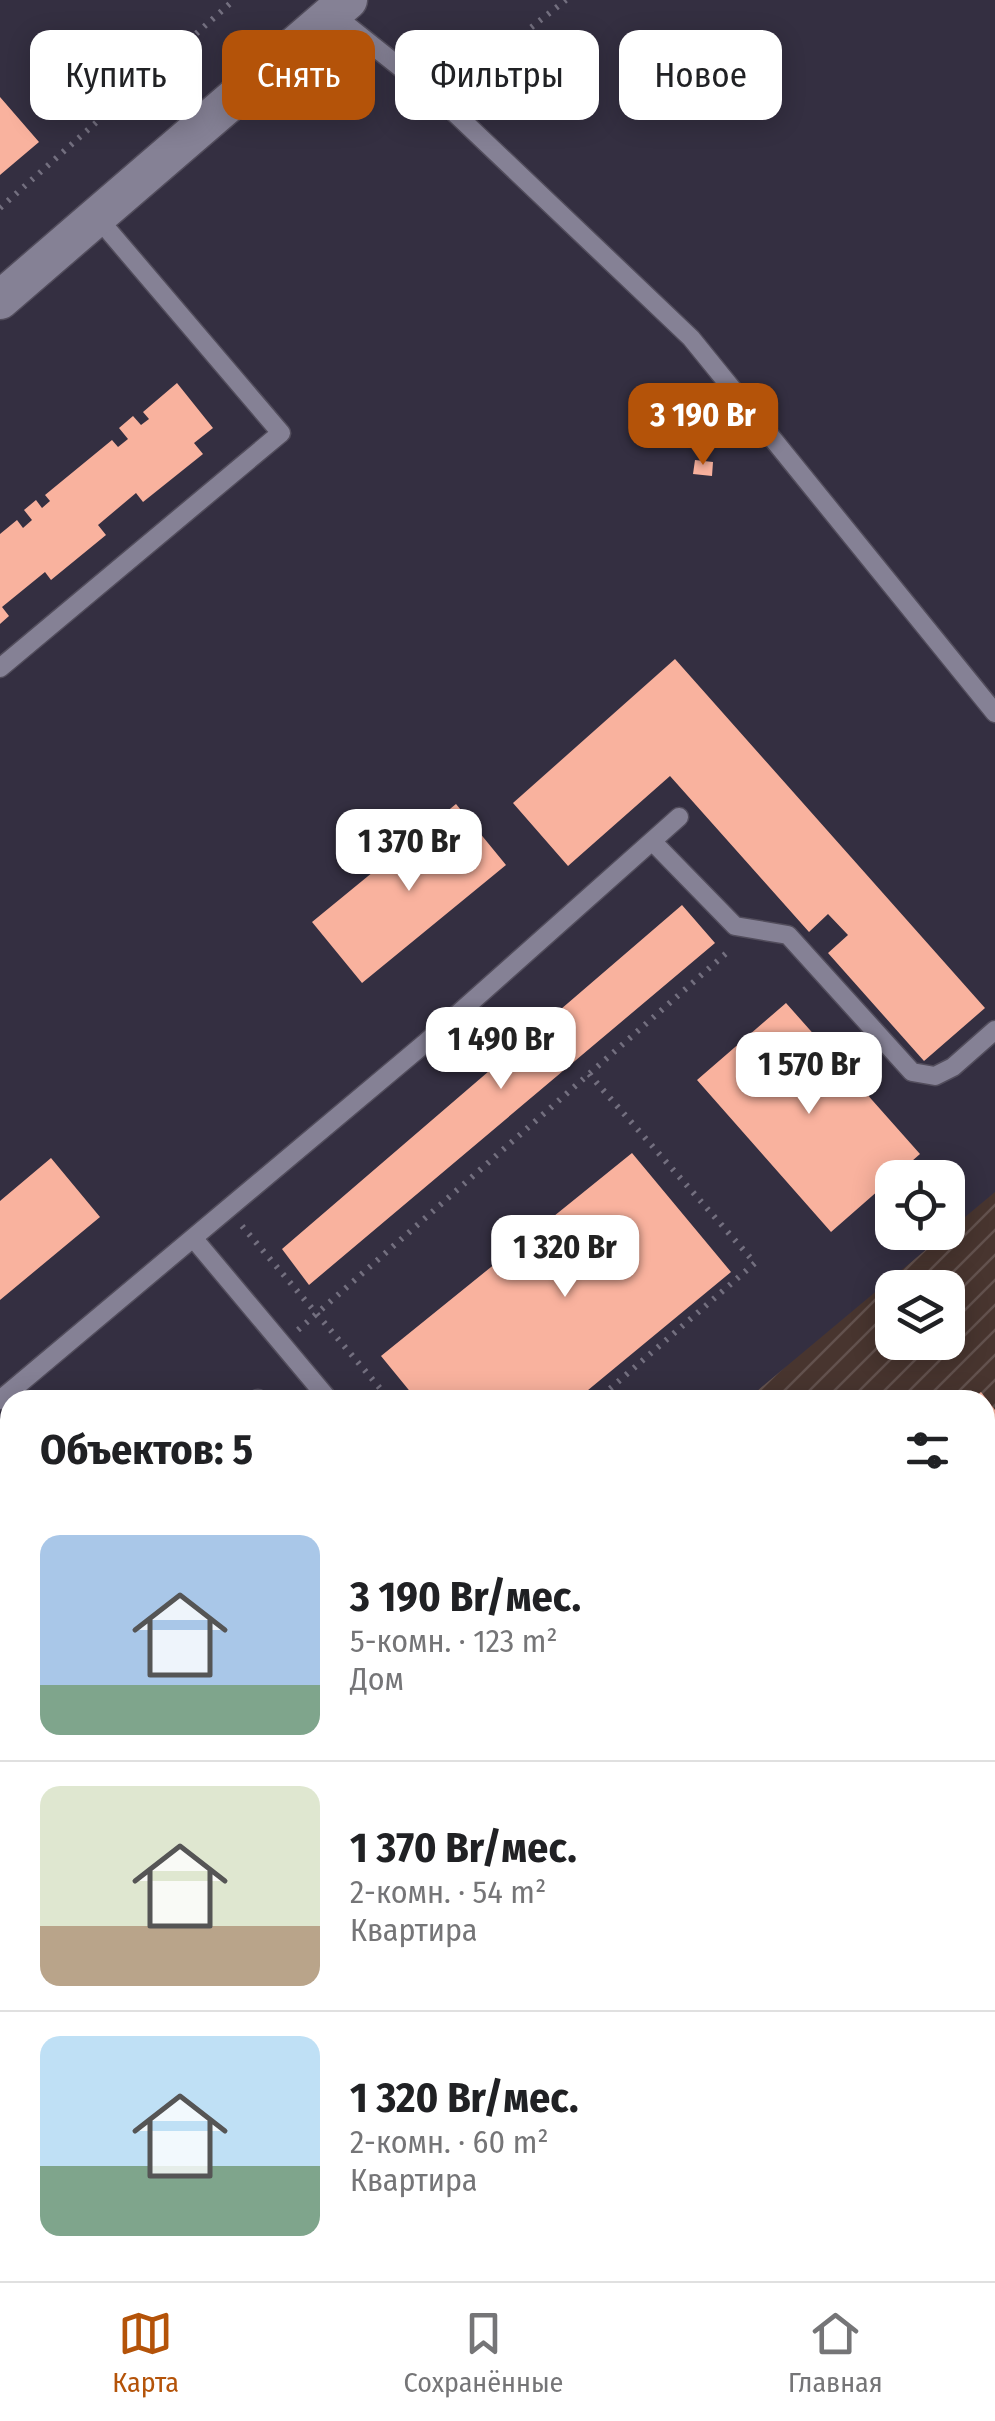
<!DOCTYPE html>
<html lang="ru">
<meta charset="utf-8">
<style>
body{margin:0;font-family:"Fira Sans Condensed",sans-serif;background:#f2f2f2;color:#202124;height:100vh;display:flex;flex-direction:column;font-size:38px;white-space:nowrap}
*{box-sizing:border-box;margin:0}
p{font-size:32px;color:#757577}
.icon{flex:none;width:55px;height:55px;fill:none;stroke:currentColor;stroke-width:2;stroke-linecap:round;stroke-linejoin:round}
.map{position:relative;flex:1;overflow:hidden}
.drawer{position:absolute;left:0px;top:1390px;width:995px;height:892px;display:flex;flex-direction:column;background:#fff;border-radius:30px 30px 0 0;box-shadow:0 5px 25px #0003}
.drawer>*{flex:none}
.hud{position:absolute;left:30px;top:30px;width:935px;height:90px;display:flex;gap:20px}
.tools{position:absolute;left:875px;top:1160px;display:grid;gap:20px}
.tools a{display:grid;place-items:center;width:90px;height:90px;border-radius:20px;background:#fff;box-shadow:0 5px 25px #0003;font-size:50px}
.price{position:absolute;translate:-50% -85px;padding:0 22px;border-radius:20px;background:#fff;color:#222;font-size:32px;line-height:65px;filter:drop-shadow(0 2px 5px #0008)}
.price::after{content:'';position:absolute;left:50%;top:60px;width:30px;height:22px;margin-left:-15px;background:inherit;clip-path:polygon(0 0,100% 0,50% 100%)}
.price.on{background:#b45309;color:#fff}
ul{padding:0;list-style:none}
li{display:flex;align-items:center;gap:30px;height:250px;padding:0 40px}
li+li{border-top:2px solid #e0e0e0}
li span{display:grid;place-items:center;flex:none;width:280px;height:200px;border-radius:20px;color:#555}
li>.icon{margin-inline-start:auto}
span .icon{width:120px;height:120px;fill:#fffc;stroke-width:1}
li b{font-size:42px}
h2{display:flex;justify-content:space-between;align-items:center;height:120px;padding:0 40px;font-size:42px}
.pill{padding:0 35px;border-radius:20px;background:#fff;box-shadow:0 5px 25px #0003;font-size:35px;line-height:90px}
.pill.on{background:#b45309;color:#fff}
.tabs{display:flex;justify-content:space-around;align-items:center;height:140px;border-top:2px solid #e0e0e0;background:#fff;font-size:28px;color:#757577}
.tabs a{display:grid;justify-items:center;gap:5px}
.tabs .on{color:#b45309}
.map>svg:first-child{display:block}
.industrial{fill:url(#industrial-furrows);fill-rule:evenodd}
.building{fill:#f9b29e}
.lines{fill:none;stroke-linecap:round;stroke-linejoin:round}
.service-casing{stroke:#524d5c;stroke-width:21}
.minor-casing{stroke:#524d5c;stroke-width:41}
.path{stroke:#736f7f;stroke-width:6;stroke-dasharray:2.5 8;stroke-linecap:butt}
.service{stroke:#858195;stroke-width:18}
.minor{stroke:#858195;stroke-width:38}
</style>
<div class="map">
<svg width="995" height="2281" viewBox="0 0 995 2281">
<defs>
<pattern id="industrial-furrows" width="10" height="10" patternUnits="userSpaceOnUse" patternTransform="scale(2.5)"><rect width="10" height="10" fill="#48352f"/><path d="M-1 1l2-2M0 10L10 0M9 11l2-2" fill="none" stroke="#63524e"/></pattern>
</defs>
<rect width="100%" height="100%" fill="#342f41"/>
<!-- industrial -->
<path class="industrial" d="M995 1192V2281H564L556 2273 985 2272V1400H746ZM892 1288H948V1342H892Z"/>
<!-- building -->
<path class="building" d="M0 97 39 142 0 175Z
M177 383 213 428 194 443 203 454 143 502 136 493 98 525 106 535 51 580 45 572 2 607 9 616 0 624V534L17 520 23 528 32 520 24 510 36 500 42 508 50 501 45 495 112 440 118 447 128 439 119 428 133 416 141 425 149 419 143 412Z
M695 460 713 462 712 476 693 474Z
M675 659 985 1008 924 1061 828 953 848 935 828 914 809 932 670 776 568 866 513 803Z
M456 804 506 865 362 983 312 922Z
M682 905 715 943 309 1285 282 1249Z
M786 1003 920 1154 831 1232 697 1080Z
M632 1153 731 1272 576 1400H417L381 1356Z
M51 1158 100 1217 0 1300V1201Z
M981 1392 995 1410V1909L985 1917V1400H971Z
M4 1667 10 1674V1776L0 1765V1671Z"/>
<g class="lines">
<defs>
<path id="service" d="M333 14 440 99 691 338 995 713
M0 668 281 433 97 217
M652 841 735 926 788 935 912 1072 935 1076 953 1067 995 1030
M194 1239 329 1400
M0 1400 424 1044 679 817
M256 1400 258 1399
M0 1546 10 1557
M0 1951 10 1962
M985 1968 995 1960
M0 2096 10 2087"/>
<path id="minor" d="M0 300 348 0"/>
</defs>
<!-- service casing -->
<use href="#service" class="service-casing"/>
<!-- minor casing -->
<use href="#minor" class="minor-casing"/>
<!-- path -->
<path class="path" d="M457 86 566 0
M0 208 234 0
M589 1074 755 1263 597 1400
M242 1226 390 1400
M298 1330 731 949
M0 1835H10"/>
<!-- service -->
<use href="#service" class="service"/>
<!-- minor -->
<use href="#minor" class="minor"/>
</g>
</svg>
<div class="tools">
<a><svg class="icon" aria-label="locate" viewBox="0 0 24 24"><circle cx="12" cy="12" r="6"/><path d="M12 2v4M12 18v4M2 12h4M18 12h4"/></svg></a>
<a><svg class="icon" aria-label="layers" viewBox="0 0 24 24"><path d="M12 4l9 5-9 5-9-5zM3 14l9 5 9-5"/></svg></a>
</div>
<b class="price on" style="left:703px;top:468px">3 190 Br</b>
<b class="price" style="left:409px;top:894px">1 370 Br</b>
<b class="price" style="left:501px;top:1092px">1 490 Br</b>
<b class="price" style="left:809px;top:1117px">1 570 Br</b>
<b class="price" style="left:565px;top:1300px">1 320 Br</b>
<div class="hud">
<a class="pill">Купить</a>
<a class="pill on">Снять</a>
<a class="pill">Фильтры</a>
<a class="pill">Новое</a>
</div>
<section class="drawer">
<h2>Объектов: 5<svg class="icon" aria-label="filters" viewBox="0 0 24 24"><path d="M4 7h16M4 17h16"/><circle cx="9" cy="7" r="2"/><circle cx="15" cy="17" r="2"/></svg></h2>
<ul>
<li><span style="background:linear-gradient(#a9c7e8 75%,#7fa58c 0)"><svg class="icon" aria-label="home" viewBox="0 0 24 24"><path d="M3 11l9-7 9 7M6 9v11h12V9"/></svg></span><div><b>3 190 Br/мес.</b><p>5-комн. · 123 m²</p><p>Дом</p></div></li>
<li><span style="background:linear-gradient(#dfe7d0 70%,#b9a48a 0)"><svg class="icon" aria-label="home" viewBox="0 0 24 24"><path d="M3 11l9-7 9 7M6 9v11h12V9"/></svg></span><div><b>1 370 Br/мес.</b><p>2-комн. · 54 m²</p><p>Квартира</p></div></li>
<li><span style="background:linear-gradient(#bfe0f5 65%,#7fa58c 0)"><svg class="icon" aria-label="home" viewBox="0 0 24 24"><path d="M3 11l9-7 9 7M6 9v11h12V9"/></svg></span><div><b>1 320 Br/мес.</b><p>2-комн. · 60 m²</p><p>Квартира</p></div></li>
</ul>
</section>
</div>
<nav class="tabs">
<a class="on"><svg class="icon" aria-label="map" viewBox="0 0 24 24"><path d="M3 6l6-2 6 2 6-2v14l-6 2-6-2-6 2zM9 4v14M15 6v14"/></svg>Карта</a>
<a><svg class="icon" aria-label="saved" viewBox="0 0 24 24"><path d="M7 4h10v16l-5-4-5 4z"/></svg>Сохранённые</a>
<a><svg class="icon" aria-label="home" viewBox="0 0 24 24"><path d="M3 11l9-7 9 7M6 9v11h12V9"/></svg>Главная</a>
</nav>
